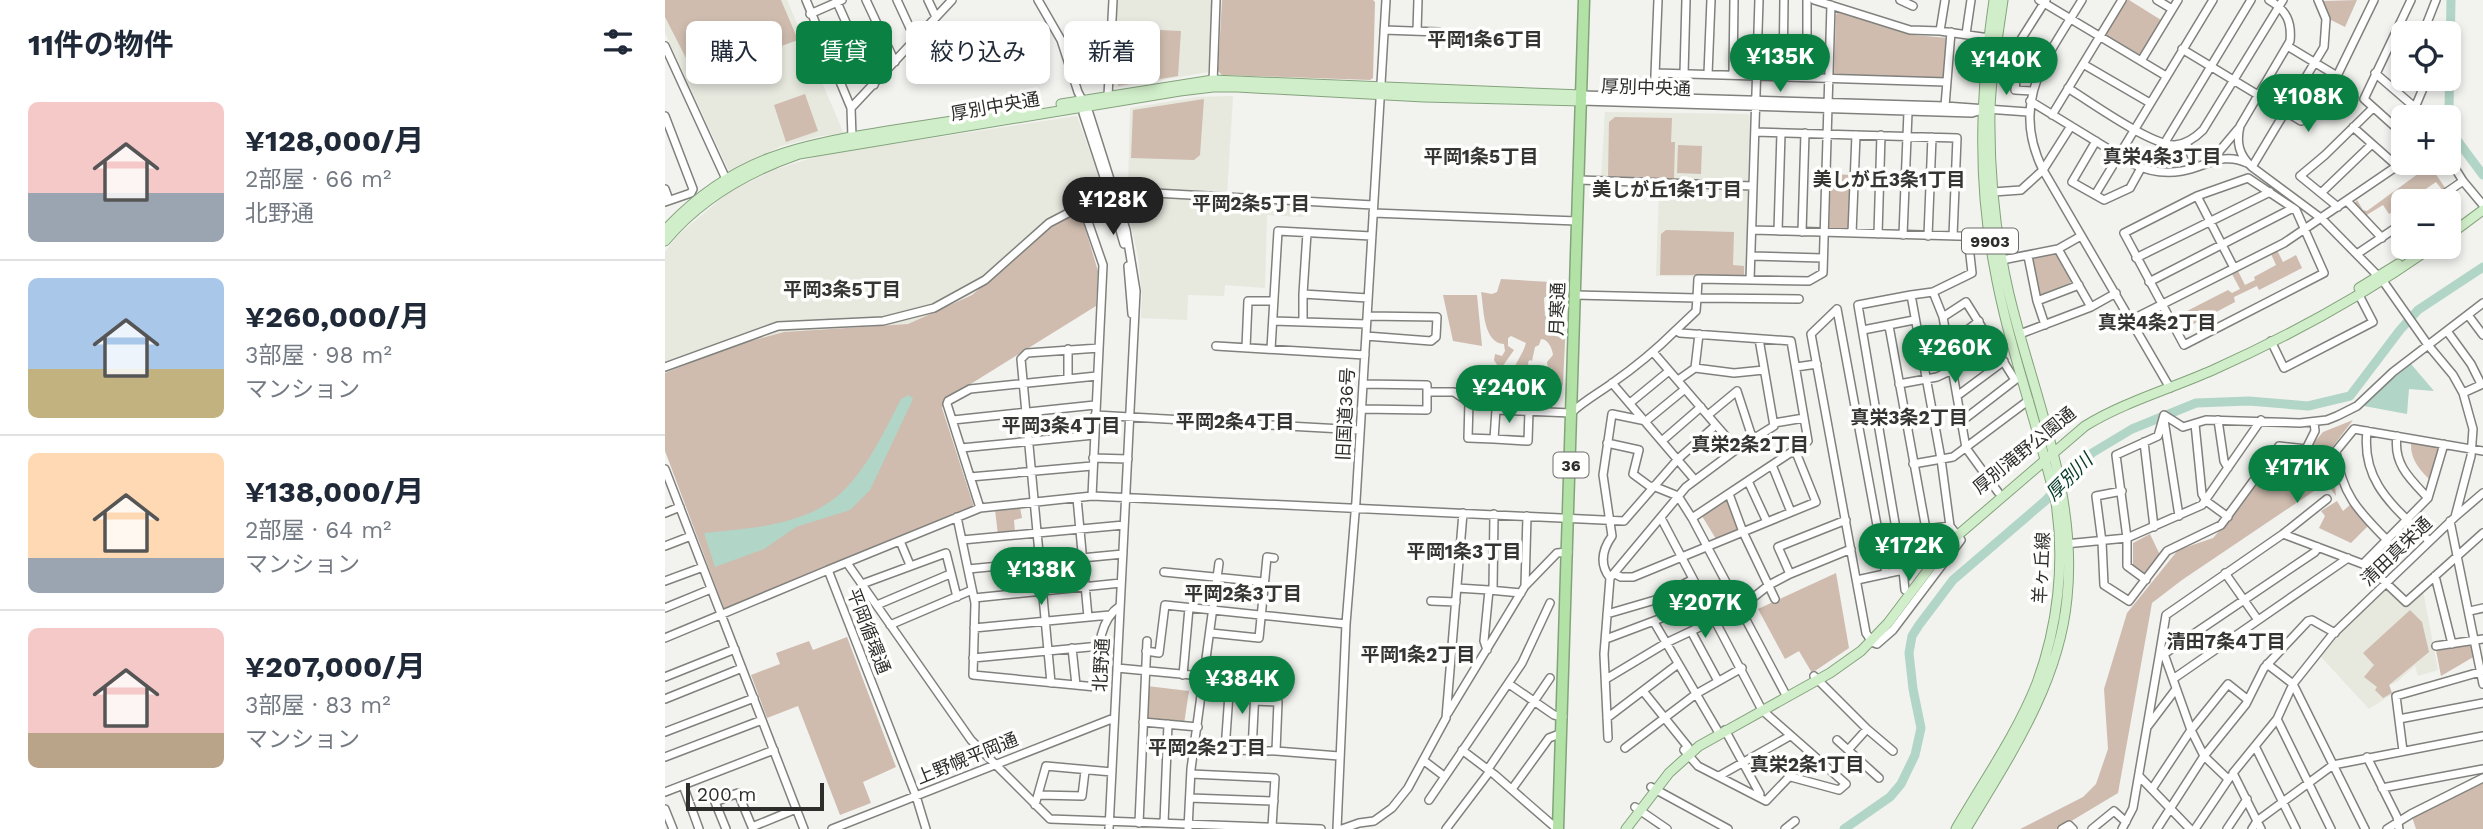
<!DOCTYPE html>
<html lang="ja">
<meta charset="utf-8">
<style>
body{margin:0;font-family:"Work Sans","Noto Sans JP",sans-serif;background:#f6f6f7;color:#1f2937;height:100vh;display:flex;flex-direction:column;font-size:26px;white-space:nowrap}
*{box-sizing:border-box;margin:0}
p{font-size:23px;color:#747a83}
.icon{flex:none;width:38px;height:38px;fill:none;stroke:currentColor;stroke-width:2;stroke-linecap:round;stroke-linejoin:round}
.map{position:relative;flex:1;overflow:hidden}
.side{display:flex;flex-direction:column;background:#fff;width:665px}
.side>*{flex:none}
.hud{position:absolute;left:21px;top:21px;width:665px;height:63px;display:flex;gap:14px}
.fabs{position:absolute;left:1726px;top:21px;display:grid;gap:14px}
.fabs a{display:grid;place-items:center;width:70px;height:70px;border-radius:10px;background:#fff;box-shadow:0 4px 10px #0003;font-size:35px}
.scale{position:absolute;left:21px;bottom:18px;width:138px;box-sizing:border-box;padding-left:7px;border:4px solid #2d2d2c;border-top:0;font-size:19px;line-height:24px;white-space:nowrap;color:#2d2d2c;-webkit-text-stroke:5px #fffffe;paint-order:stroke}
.price{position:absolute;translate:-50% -60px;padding:0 16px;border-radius:24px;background:#0b8043;color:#fff;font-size:23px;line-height:46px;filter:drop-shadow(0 2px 4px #0008)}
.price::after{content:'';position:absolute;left:50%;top:42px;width:21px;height:16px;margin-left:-10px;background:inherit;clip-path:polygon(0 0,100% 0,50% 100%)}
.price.selected{background:#222;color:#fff}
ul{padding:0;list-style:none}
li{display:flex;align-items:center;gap:21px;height:175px;padding:0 28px}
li+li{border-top:2px solid #e0e1e3}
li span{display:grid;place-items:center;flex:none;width:196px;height:140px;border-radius:10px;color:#555}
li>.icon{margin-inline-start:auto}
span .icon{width:84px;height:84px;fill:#fffc;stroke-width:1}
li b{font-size:30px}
h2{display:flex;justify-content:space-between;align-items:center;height:84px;padding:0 28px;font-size:30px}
.tag{padding:0 24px;border-radius:10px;background:#fff;box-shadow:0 4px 10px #0003;font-size:24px;line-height:63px}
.tag.selected{background:#0b8043;color:#fff}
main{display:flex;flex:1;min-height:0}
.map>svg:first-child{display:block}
.built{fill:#e7e8de}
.green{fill:#cfbcaf}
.water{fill:#b1d5c6}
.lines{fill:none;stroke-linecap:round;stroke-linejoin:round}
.river{stroke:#b1d5c6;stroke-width:9}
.minor-casing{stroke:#80807d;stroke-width:10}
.major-casing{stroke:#84a37c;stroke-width:11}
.highway-casing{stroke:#84a37c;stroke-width:13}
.minor{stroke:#fff;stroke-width:7}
.major{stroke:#d1eeca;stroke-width:9}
.highway{stroke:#b3e2a7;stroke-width:10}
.labels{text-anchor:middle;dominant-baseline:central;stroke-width:7;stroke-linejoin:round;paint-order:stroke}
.shield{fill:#fffffe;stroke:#6c6c6b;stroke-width:2}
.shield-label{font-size:16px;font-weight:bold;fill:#2d2d2c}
.street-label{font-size:18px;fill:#2d2d2c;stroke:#fffffe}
.neighbourhood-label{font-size:19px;font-weight:bold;fill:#353533;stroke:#fffffe}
.water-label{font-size:19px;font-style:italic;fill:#063a2b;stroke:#fffffe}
</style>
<main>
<section class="side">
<h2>11件の物件<svg class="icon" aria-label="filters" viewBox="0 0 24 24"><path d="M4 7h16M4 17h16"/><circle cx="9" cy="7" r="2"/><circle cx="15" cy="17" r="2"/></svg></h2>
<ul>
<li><span style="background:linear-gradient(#f6c9c9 65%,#9aa5b1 0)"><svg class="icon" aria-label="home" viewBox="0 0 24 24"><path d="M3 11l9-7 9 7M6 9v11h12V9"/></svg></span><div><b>¥128,000/月</b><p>2部屋 · 66 m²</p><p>北野通</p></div></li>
<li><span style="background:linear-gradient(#a9c7e8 65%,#c2b280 0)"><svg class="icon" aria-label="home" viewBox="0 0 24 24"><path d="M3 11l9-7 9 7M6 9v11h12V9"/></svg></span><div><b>¥260,000/月</b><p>3部屋 · 98 m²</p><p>マンション</p></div></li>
<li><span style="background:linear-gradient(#ffd9b3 75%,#9aa5b1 0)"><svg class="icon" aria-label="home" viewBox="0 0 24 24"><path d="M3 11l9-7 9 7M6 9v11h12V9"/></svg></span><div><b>¥138,000/月</b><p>2部屋 · 64 m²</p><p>マンション</p></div></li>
<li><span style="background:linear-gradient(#f6c9c9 75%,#b9a48a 0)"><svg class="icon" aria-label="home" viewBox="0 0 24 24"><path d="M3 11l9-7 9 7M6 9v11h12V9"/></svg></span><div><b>¥207,000/月</b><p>3部屋 · 83 m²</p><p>マンション</p></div></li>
</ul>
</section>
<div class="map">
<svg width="1818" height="829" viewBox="0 0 1818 829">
<rect width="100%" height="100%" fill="#f2f2ef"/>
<!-- built -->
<path class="built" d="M0 0H122L179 134 156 136 116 146 64 171 0 33Z
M452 0H549L543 72 451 88 449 86Z
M568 96 562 194 463 189 465 108 532 97Z
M940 112 1083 114 1085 117 1083 181 936 179Z
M412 116 442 200 387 225 307 294 243 324 119 332 67 346 0 373V252L12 236 64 192 109 170 156 155Z
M994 190 1083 191 1081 277 991 276Z
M467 195 644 205 642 214 637 217 602 215 600 288 560 285 559 296 523 295 522 320 476 318 477 296 473 256 460 201 462 197Z
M1722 589 1742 606 1758 591 1773 670 1753 676 1750 666 1732 682 1725 685 1727 694 1704 709 1656 657 1672 637Z"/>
<!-- green -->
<path class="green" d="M0 0H116L133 40 86 57 79 43 30 63 22 60 0 17Z
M557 0H708L710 2 708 78 705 80 557 75 553 71Z
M1460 0H1464L1496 20 1475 55 1442 36 1441 32Z
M1692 0 1680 27 1664 19 1658 1Z
M1173 12 1248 35 1284 38 1279 76 1277 79 1169 75 1171 15Z
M452 28 516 31 513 76 453 86Z
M140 94 153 131 121 142 109 105Z
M539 99 535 155 529 160 466 158 468 110Z
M950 117 1007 118 1006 142H1010L1009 179 943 177 944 122Z
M1013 145 1037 146 1036 174 1012 173Z
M1758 163H1763L1781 189 1778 191 1771 182 1743 201H1738V205L1724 214 1718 205 1700 216 1689 204 1692 200 1698 210 1702 211 1761 168Z
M1166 174 1187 175 1185 230 1164 228Z
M415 211 433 271 431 306 280 400 277 408 309 507 60 611 0 451V373L67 346 119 332 243 324 307 295 387 225Z
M1001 230 1069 232 1068 265 1079 266V275H995L996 234Z
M1612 250 1618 262 1631 255 1637 268 1594 290 1592 286 1569 297 1570 302 1525 326 1518 313 1563 290 1567 293 1575 289 1567 274 1573 271 1580 285 1590 280 1589 277 1611 265 1606 254Z
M1391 253 1409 281 1375 296 1373 294 1366 259Z
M836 279 885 282 882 296 879 298 880 316 901 320 898 384 896 390 890 391 884 385 882 377 886 375 887 368 883 369 882 362 888 355C887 348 883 339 876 339L874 345 870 347 867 361 865 360 863 362 864 370 858 368 850 369 851 374 847 376C849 363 858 355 861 343L846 336 843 338V346L849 350 835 370 829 360 830 354 837 356 840 351 839 344C818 343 819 309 816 292L827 294 832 292Z
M778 295H812L817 346 788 341Z
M1688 420 1666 449 1671 496 1661 483 1517 580 1487 603 1453 793 1393 829H1355L1418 797 1431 784 1443 749 1439 689 1462 613 1513 550 1548 538 1567 517 1612 452H1641L1658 432Z
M1746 442 1776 447 1767 482C1755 470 1745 460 1746 442Z
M1062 500 1074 530 1051 539 1037 516Z
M1672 501 1678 511 1686 504 1703 526 1686 543 1654 528 1660 516 1656 511Z
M355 507 357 518 349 520 350 532 333 535 330 510Z
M1485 534 1495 555 1480 575 1468 565V543Z
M1171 573 1184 648 1147 673 1134 651 1120 659 1093 609Z
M1745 610 1757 622 1764 652 1724 685 1727 693 1718 698 1710 690 1712 687 1699 677 1709 665 1698 653Z
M182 637 231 767 198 782 206 803 175 815 133 706 102 718 86 675 115 664 111 653 144 641 148 650Z
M1807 644 1810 656 1776 676 1771 650Z
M482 686 524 691 519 724 484 721 482 719Z
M1818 783V829H1751L1747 817Z"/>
<!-- water -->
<path class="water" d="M1746 364 1769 391 1744 389 1742 414 1699 406 1725 381Z
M244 395 248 399 205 490 185 510 131 527 99 549 50 567 39 533C86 528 143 526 179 490 204 465 220 430 236 399Z"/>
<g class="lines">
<!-- river -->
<path class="river" d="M1786 0 1784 110 1792 140 1818 175
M1179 829 1225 797 1236 784 1250 755 1256 728 1248 689 1244 653 1247 636 1254 625 1288 580 1380 501 1427 453 1467 429 1531 403 1584 401 1643 406 1685 396 1735 330 1753 310 1818 267"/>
<defs>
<path id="minor" d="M141 0 186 108 187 137
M171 0 209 85
M201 0 230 62
M232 0 250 39
M263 0 271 17
M373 0 396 40 413 92 424 113 461 230 471 291 444 829
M1149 0 1245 30 1275 31 1324 38
M1235 0 1248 6
M1374 0 1501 76
M1417 0C1382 58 1344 101 1378 170L1505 388
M1492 0 1507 9
M145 14 177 0
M719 30 774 32
M752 31 753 0
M1275 31 1280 0
M1758 33 1771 0
M1301 34 1306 0
M0 46 61 179
M1624 47 1672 76
M1517 49 1636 121 1647 118 1672 76 1709 0
M1476 61 1513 0
M1418 64 1485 103
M991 73 1281 82
M1710 73 1761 117
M1019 74 1021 0
M1043 74 1046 0
M1068 74 1069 0
M1118 76 1119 0
M1142 77V0
M548 83 551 0
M1403 88C1425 102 1487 146 1510 145 1521 144 1531 137 1538 130L1618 0
M1730 90 1738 76
M1367 91 1350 90 1355 41 1381 0
M917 95 1280 106 1363 112
M443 96 448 0
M989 100 993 0
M917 101 1307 113 1317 110
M1365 101 1468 164C1483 171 1500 174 1517 171 1541 167 1557 151 1582 163
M1280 106 1286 32
M420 107 418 113 439 177
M186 108 287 0
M1387 115 1457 0
M0 116 28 189 26 193 0 202
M1746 117 1762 79
M1688 127 1732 166
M1090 132 1292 138 1288 236
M1738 134 1699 99 1746 0
M1431 141 1407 182 1439 200 1465 188 1476 168
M1521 142 1531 167
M1499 144 1586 0
M1783 157 1798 181 1818 205
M1547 160 1573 129
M1587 167 1659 47 1661 19 1653 0
M1583 178 1631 210 1659 273 1519 345 1459 233 1532 196Z
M914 180 1088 186
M0 189 4 200
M1328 192 1356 190 1378 170 1406 126
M1656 193 1707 144
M1430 195 1548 0
M1532 196 1569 268
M1682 201 1717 238
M1769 201 1798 181
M424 203 421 216 438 265 427 496
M1673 207 1635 176 1660 155 1708 108
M449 209 459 244
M708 213 912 221
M1087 230 1327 237
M1113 231 1116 133
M1137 232 1140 133
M642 233 638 294 703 298
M1187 233 1191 135
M1213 234 1216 135
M1238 235 1243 112
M1263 236 1267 137
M1393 249 1426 307
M1692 254 1738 223
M1086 256 1158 258
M1363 256 1372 301 1380 325
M1471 258 1605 192
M1337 260 1393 249 1416 236
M463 266 467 314
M1085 280 1094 0
M1484 282 1628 208
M1268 292 1278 317 1301 448 1333 492
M910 295 1032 298 1033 279 1144 281 1158 273 1166 5
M1372 301 1414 285
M1172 309 1146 334 1201 633 1207 642 1212 644 1228 630 1296 540 1285 526 1276 459 1246 295 1268 292 1307 273 1303 237
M1172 309 1221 574
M1803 315 1818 335
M1278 317 1301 302 1350 380 1297 421
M1466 320 1619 243 1738 162
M608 321 701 324
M638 322V294
M1224 326 1261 529 1285 526
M1198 330 1249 320
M1782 331 1806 364 1816 384
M1355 334 1426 307 1451 293
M701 336 766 341 771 337 772 317 702 316
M1606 341 1619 368 1708 322 1694 295
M1283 345 1314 321
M551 346 700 355
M581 348 583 301H609
M403 349V378
M606 349 613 231 706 236
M0 367 113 326 218 321 269 308 320 280 384 223 428 200 453 191 708 205
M1131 367 1152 364
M1030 368 1034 334
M1013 380 1030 368 1069 373 1099 370
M947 383 1029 479
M698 384 762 385V392H789L804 402 803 438 829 439 831 410 906 413C919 401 932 394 946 384 969 368 991 350 1011 330
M1234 384 1272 377 1287 370 1326 341
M1798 393 1818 384
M1292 396 1339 361
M965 403 1004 371
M696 409 762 410V392
M430 415 695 430
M1043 415 1072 391 1088 440
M288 420 430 405
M1499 420 1514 516
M1553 420 1559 461 1563 468
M1109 423 1139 418
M1530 424 1537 494 1541 501 1563 517
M1051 425 1072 449
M1702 431C1696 483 1730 507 1764 541
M1732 436C1728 464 1745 479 1763 498
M829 439 863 441 864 411
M998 440 1036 407
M1479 442 1489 527
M942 443 974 450 968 474 987 488
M296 448 429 435
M428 458 463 459
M1248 464 1288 457 1364 400
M1107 465 1126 512
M0 469 139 829
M305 477 427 466
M1083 481 1102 522
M988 486 1013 496 1027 518 1122 697
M1457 491 1431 496 1437 542 1439 585 1464 601 1502 551 1556 525 1614 446 1641 449 1650 431 1649 422
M1064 494 1078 532 1110 599
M412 498 423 617
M315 508 282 404 283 401 305 389 432 376
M0 513 15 507
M1791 516 1818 493
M292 517 310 603 308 675 431 687C434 660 430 623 455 606
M996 518 1097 710 1181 784 1174 790 1126 777
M1027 518 1143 441 1126 341 1015 333 1011 330 1031 311 1032 298 1134 299
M1181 520 1113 547 1125 574 1186 549
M1785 521 1818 684
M1618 534 1662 499
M297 540 459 525
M1722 540C1693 511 1676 493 1671 451L1689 429 1818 451
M235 541 245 565
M1400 544 1462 538 1537 505 1596 420
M0 546 26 536
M182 563 306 740 385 819 656 829
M1698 564 1763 498 1779 444
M303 569 458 554
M163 570 315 508 427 496 959 521 1013 459 1051 425 988 352
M1238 570 1240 590
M499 572 599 582
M1560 573 1593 620
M950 574 956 577H968L1151 502 1130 450
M1770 576 1787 644
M945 578C934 564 937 550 947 536L938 475 947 414 981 421 1020 389
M1192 580 1238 570 1193 305 1246 295
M1481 580 1462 566V538L1451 455 1493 436 1499 415 1518 427 1541 420 1635 423 1662 420 1672 416 1692 406 1728 372 1818 303
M0 581 38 567
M197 584 281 553 292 597
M860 586 862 516
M792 588 824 590
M828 590 829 514
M309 598 456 583
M766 601 791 602
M212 605 285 574
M0 608 46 589
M1805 611 1818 608
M942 614 990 600 1028 579
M989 622 1054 733
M225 625 307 590
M309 628 445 615
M1026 631 1053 681
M546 633 594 638 602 557 609 558
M0 638 163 570 251 796 261 829
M941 639 1018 610 1007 591
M1771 646 1818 639
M407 648 411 685
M822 650 819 641 824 590 856 593
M481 651 494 653 500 605 681 624
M1499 654 1650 552 1653 547
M308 658 435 646
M1602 664 1628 684 1700 829
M452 668 590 681
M518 675 524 608
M1149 676 1202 729 1228 751
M0 677 70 649
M941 679 1001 643 1075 608 1104 585 1125 574
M1508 679 1683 558
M386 683 356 359 362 353 434 348
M844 684 889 715 898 717
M978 691 1023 747
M0 699 77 668
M589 701 613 702 611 751
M783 713 860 586 892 553 903 552
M942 718 1013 664
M1612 719 1666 829
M1734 719 1818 703
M478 722 533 727
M1483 726 1511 689
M1060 730 1095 794 1094 797
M0 732 89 698
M943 738 939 654 945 578 1021 487 1072 449 1109 426 1094 339
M1172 740 1214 778
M1590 746 1631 829
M960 748 1031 694 1077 668
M529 749 611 751 674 756
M560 750 565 680
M797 750 830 775 892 829
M1019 750 1033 766 1101 801 1146 754
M1183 750 1202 729
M587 751 591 670
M1738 751 1731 696 1818 671
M0 757 97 720
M1702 757 1732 817 1734 829
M758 760 779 776
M823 769 885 678
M526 774 610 778 607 827
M1054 776 1125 736
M1474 776 1525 829
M1563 779 1539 756 1526 730 1499 654 1494 657 1501 615 1618 534 1703 566 1741 602 1818 533
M18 785 34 829
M986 787 1063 829
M1717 788 1818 769
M847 789 884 738 897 733
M1487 789 1526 730 1563 684 1583 700
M0 792 109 750
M374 795 417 796 420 771
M525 798 609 801
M764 800 857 663 885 603
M370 805 381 766 447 772
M970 807 1002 829
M0 809 8 829
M474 823 482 641
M499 823 503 724
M61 829 50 802 73 793 87 827 131 809
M167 829 449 718
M523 829 526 769 554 563
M672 829 681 624 691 501 721 0
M677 829 694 823 709 821 727 808 743 788 781 718 798 513
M781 829 825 771
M1120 829 1130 821
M1397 829 1404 825 1408 829
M1427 829 1449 811 1461 822
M1457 829 1468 808 1494 657
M1492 829 1539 756 1581 704 1599 668 1643 621 1647 620 1670 633
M1530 829 1565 777
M1562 829 1582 799
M1587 829 1592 821 1668 765 1818 736
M1596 829 1568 773 1612 719 1628 684 1667 635 1790 517 1806 456 1808 429 1798 393 1788 375 1763 345 1718 281 1657 219 1587 167C1574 155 1571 143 1575 126L1625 41C1627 21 1621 10 1604 0
M1722 829 1746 814 1818 778"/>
<path id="major" d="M396 104 548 80 917 95
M0 230C69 156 134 145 229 130 277 123 324 115 372 108
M1783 236 1818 210
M0 241C36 198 82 172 134 154L515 91 548 87H572L759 97 917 101
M1694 288 1733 264
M961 829 1004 773 1034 746 1165 673 1196 651 1223 623 1269 562 1293 535 1420 426C1459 402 1505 389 1548 370 1624 336 1699 295 1767 247
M1291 829C1318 782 1352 734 1372 683 1393 626 1400 563 1391 503 1373 423 1343 346 1329 265 1312 177 1316 89 1329 0
M1301 829C1344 757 1394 684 1402 598 1413 493 1368 395 1344 294 1330 234 1324 172 1325 110 1326 73 1333 36 1338 0"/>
<path id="highway" d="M893 829 919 0"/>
</defs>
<!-- minor casing -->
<use href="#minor" class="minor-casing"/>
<!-- major casing -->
<use href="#major" class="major-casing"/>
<!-- highway casing -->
<use href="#highway" class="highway-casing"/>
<!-- minor -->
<use href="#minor" class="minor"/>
<!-- major -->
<use href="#major" class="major"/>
<!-- highway -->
<use href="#highway" class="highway"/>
</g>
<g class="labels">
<!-- shield labels -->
<g class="shield">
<rect x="1297" y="228.5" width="56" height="25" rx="5"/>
<rect x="888.5" y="452.5" width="35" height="25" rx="5"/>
</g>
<g class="shield-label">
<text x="1325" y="241">9903</text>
<text x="906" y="465">36</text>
</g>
<!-- street labels -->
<g class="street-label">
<text transform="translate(981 87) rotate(2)">厚別中央通</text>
<text transform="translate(330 106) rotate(-10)">厚別中央通</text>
<text transform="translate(892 309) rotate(-88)">月寒通</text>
<text transform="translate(680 414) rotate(-87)">旧国道36号</text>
<text transform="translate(1359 450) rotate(-39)">厚別滝野公園通</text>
<text transform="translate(1731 551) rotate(-44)">清田真栄通</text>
<text transform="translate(1376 568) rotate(-87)">羊ヶ丘線</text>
<text transform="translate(204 631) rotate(69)">平岡循環通</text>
<text transform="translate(436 665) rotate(-87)">北野通</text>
<text transform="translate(302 758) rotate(-22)">上野幌平岡通</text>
</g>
<!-- neighbourhood labels -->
<g class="neighbourhood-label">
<text x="820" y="39">平岡1条6丁目</text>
<text x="816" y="156">平岡1条5丁目</text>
<text x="1497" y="156">真栄4条3丁目</text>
<text x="1224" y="179">美しが丘3条1丁目</text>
<text x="1002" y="189">美しが丘1条1丁目</text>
<text x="586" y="203">平岡2条5丁目</text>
<text x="177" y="289">平岡3条5丁目</text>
<text x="1492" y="322">真栄4条2丁目</text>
<text x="1244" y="417">真栄3条2丁目</text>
<text x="570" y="421">平岡2条4丁目</text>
<text x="396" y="425">平岡3条4丁目</text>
<text x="1085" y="444">真栄2条2丁目</text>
<text x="799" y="551">平岡1条3丁目</text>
<text x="578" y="593">平岡2条3丁目</text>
<text x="1561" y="641">清田7条4丁目</text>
<text x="753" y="654">平岡1条2丁目</text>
<text x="542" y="747">平岡2条2丁目</text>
<text x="1142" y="764">真栄2条1丁目</text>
</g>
<!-- water labels -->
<g class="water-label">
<text transform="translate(1404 477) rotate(-45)">厚別川</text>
</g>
</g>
</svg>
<div class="fabs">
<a><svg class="icon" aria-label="locate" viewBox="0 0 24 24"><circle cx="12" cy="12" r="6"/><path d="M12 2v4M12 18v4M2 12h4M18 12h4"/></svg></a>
<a>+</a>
<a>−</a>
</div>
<div class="scale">200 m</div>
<b class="price" style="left:1115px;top:94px">¥135K</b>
<b class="price" style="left:1341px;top:97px">¥140K</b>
<b class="price" style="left:1643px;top:134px">¥108K</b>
<b class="price selected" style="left:448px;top:237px">¥128K</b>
<b class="price" style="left:1290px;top:385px">¥260K</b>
<b class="price" style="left:844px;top:425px">¥240K</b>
<b class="price" style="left:1632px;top:505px">¥171K</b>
<b class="price" style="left:1244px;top:583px">¥172K</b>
<b class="price" style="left:376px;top:607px">¥138K</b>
<b class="price" style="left:1040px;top:640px">¥207K</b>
<b class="price" style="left:577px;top:716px">¥384K</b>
<div class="hud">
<a class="tag">購入</a>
<a class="tag selected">賃貸</a>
<a class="tag">絞り込み</a>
<a class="tag">新着</a>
</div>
</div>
</main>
